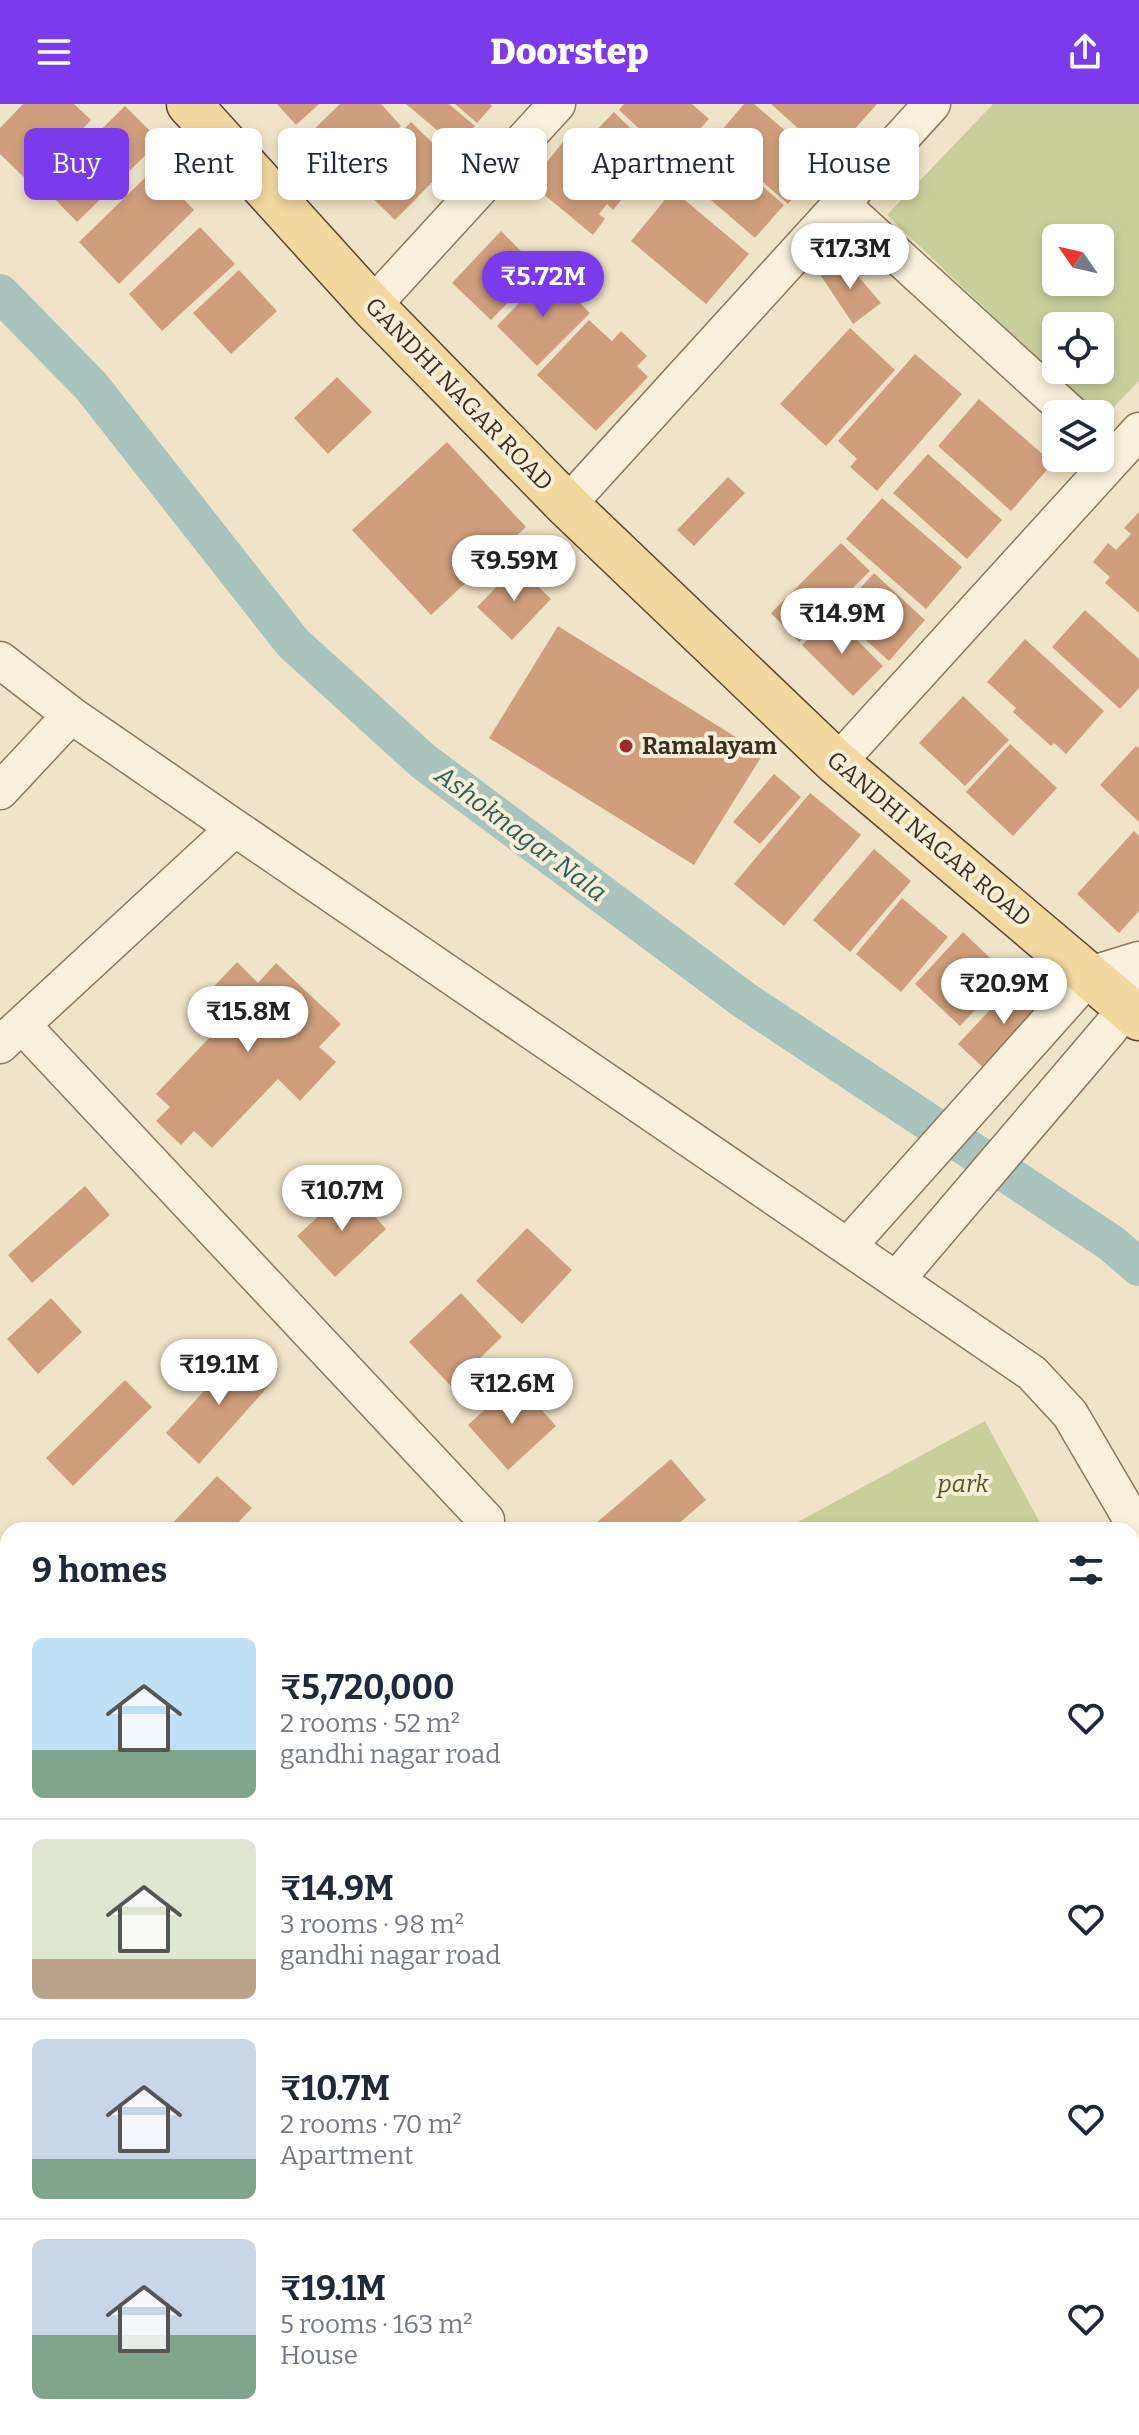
<!DOCTYPE html>
<meta charset="utf-8">
<style>
body{margin:0;font-family:Bitter,serif;background:#f6f6f7;color:#1f2937;height:100vh;display:flex;flex-direction:column;font-size:30px;white-space:nowrap}
*{box-sizing:border-box;margin:0}
p{font-size:26px;color:#747a83}
.icon{flex:none;width:44px;height:44px;fill:none;stroke:currentColor;stroke-width:2;stroke-linecap:round;stroke-linejoin:round}
.map{position:relative;flex:1;overflow:hidden}
.details{position:absolute;left:0px;top:1418px;width:1140px;height:914px;display:flex;flex-direction:column;background:#fff;border-radius:24px 24px 0 0;box-shadow:0 4px 12px #0003}
.details>*{flex:none}
.guide{position:absolute;left:24px;top:24px;width:1092px;height:72px;display:flex;gap:16px}
.needle{width:52px;rotate:304deg}
.fabs{position:absolute;left:1042px;top:120px;display:grid;gap:16px}
.fabs a{display:grid;place-items:center;width:72px;height:72px;border-radius:12px;background:#fff;box-shadow:0 4px 12px #0003;font-size:40px}
.price{position:absolute;translate:-50% -68px;padding:0 18px;border-radius:28px;background:#fff;color:#222;font-size:26px;line-height:52px;filter:drop-shadow(0 2px 4px #0008)}
.price::after{content:'';position:absolute;left:50%;top:48px;width:24px;height:18px;margin-left:-12px;background:inherit;clip-path:polygon(0 0,100% 0,50% 100%)}
.price.selected{background:#7c3aed;color:#fff}
ul{padding:0;list-style:none}
li{display:flex;align-items:center;gap:24px;height:200px;padding:0 32px}
li+li{border-top:2px solid #e0e1e3}
li span{display:grid;place-items:center;flex:none;width:224px;height:160px;border-radius:12px;color:#555}
li>.icon{margin-inline-start:auto}
span .icon{width:96px;height:96px;fill:#fffc;stroke-width:1}
li b{font-size:34px}
h2{display:flex;justify-content:space-between;align-items:center;height:96px;padding:0 32px;font-size:34px}
.chip{padding:0 28px;border-radius:12px;background:#fff;box-shadow:0 4px 12px #0003;font-size:28px;line-height:72px}
.chip.selected{background:#7c3aed;color:#fff}
header{display:flex;justify-content:space-between;align-items:center;height:104px;padding:0 32px;background:#7c3aed;color:#fff;font-size:36px;font-weight:800}
.map>svg:first-child{display:block}
.green{fill:#c9cf9b;fill-rule:evenodd}
.lines{fill:none;stroke-linecap:round;stroke-linejoin:round}
.canal{stroke:#a9c4bc;stroke-width:38}
.building{fill:#cf9f7d}
.minor-casing{stroke:#8d765c;stroke-width:39}
.major-casing{stroke:#5b4430;stroke-width:47}
.minor{stroke:#faf1dc;stroke-width:36}
.major{stroke:#f3d9a0;stroke-width:44}
.poi-dot{fill:#9e2a2b;stroke:#f7eed8;stroke-width:3}
.labels{text-anchor:middle;dominant-baseline:central;stroke-width:8;stroke-linejoin:round;paint-order:stroke}
.street-label{font-size:24px;fill:#3d2e20;stroke:#f7eed8}
.poi-label{font-size:24px;font-weight:bold;fill:#3d2e20;stroke:#f7eed8;text-anchor:start}
.park-label{font-size:24px;font-style:italic;fill:#4d5a26;stroke:#f7eed8}
.water-label{font-size:26px;font-style:italic;fill:#2f5d5a;stroke:#f7eed8}
</style>
<header><svg class="icon" aria-label="menu" viewBox="0 0 24 24"><path d="M4 6h16M4 12h16M4 18h16"/></svg>Doorstep<svg class="icon" aria-label="share" viewBox="0 0 24 24"><path d="M12 15V3M7 8l5-5 5 5M5 13v7h14v-7"/></svg></header>
<div class="map">
<svg width="1139" height="2331" viewBox="0 0 1139 2331">
<rect width="100%" height="100%" fill="#f0e4c8"/>
<!-- green -->
<path class="green" d="M993 0H1139V277L1101 316 1100 310H1095L887 111ZM1056 134H1100V178H1056ZM1056 222H1100V266H1056Z
M985 1317 1044 1426H783Z"/>
<g class="lines">
<!-- canal -->
<path class="canal" d="M0 189 91 282 293 539 423 657 744 896 1111 1139 1139 1163"/>
</g>
<!-- building -->
<path class="building" d="M23 0H74L91 16 30 79 0 50V24Z
M277 0H319L296 21Z
M340 0H381L401 22 350 71 310 29Z
M406 0H449L475 22 457 43Z
M455 0H490L492 2 477 19Z
M624 0H692L709 15 672 55 619 6Z
M744 0H754L823 59 788 100 714 35Z
M771 0H877L830 53Z
M125 2 160 37 77 118 43 83Z
M614 8 661 54 630 87 611 68 617 63 588 35Z
M411 18 452 58 395 116 354 76Z
M563 38 626 90 613 106 607 100 599 110 605 115 593 131 530 79Z
M712 39 784 101 755 134 683 72Z
M154 65 194 106 119 180 79 138Z
M673 86 749 150 706 200 631 137Z
M200 123 235 160 162 227 129 190Z
M501 127 540 166 491 216 452 179Z
M842 153 881 199 853 220 821 172Z
M239 166 277 207 231 250 193 209Z
M549 168 590 209 537 262 497 222Z
M589 216 612 237 621 227 647 252 637 262 648 273 596 327 537 271Z
M850 224 895 266 826 342 780 300Z
M915 250 962 290 877 387 850 363 857 355 838 337Z
M337 273 372 308 328 350 294 314Z
M979 295 1053 359 1011 407 938 342Z
M447 338 526 423 431 511 352 426Z
M928 350 1002 416 967 455 893 389Z
M728 373 745 389 694 442 677 426Z
M882 394 962 463 926 505 846 435Z
M1139 408V509L1105 479 1110 473 1093 458 1108 439 1116 446 1131 430 1124 424Z
M841 439 870 467 799 538 771 509Z
M517 462 551 495 512 536 477 503Z
M874 469 925 516 889 557 837 510Z
M1085 506 1139 555V584L1120 605 1052 543Z
M832 511 883 562 853 592 802 541Z
M558 522 763 650 694 761 489 634Z
M1025 535 1104 607 1066 650 1054 639 1051 642 1013 608 1016 604 987 578Z
M963 592 1009 636 965 682 919 639Z
M1010 640 1057 684 1013 732 966 688Z
M1136 642 1139 644V718L1100 681Z
M774 670 801 693 760 740 733 718Z
M810 689 861 731 784 822 734 780Z
M1134 727 1139 732V807L1119 829 1077 790Z
M874 745 911 777 850 848 813 816Z
M902 794 948 833 901 888 856 850Z
M963 828 1008 871 960 922 915 880Z
M237 858 258 879 276 859 341 920 319 943 336 958 300 997 278 975 212 1044 194 1027 181 1041 156 1017 170 1003 156 990 227 915 204 893Z
M1019 875 1050 903 989 969 958 940Z
M85 1082 110 1111 32 1179 8 1151Z
M349 1084 386 1125 335 1173 297 1132Z
M527 1124 572 1166 522 1220 476 1177Z
M461 1189 502 1233 451 1282 409 1238Z
M51 1194 82 1228 38 1270 7 1235Z
M240 1247 273 1277 199 1360 166 1329Z
M125 1276 152 1303 73 1382 46 1354Z
M516 1277 556 1322 508 1366 468 1321Z
M671 1355 706 1396 671 1426H588Z
M217 1372 252 1404 231 1426H174L170 1422Z
M8 1658V1705L3 1707 0 1702V1663Z
M1139 1787V2013L1132 1997V1790Z
M0 2099 8 2116V2187L0 2191Z
M1139 2122V2206L1132 2192V2125Z
M102 2324H150L155 2331H106Z
M155 2324H180L170 2331H160Z
M322 2324H428L433 2331H313Z
M840 2324H967L959 2331H845Z"/>
<g class="lines">
<defs>
<path id="minor" d="M841 100 1071 310
M372 202 557 0
M567 401 932 0
M0 556 71 611 235 724 1032 1269 1070 1310 1139 1428
M837 659 1139 327
M0 687 71 611
M22 921 486 1416
M0 941 235 724
M848 1142 1090 871 1139 856
M896 1176 1108 927 1128 902 1139 880
M1132 1704 1139 1700
M1132 1776 1139 1772
M0 1863 8 1859
M0 1886 8 1903
M0 2043 8 2039
M1132 2051 1139 2066
M0 2322 5 2331
M253 2324 256 2331
M802 2324 807 2331
M543 2331 550 2324
M1115 2331 1124 2324"/>
<path id="major" d="M189 0 372 202 567 401 837 659 1139 914"/>
</defs>
<!-- minor casing -->
<use href="#minor" class="minor-casing"/>
<!-- major casing -->
<use href="#major" class="major-casing"/>
<!-- minor -->
<use href="#minor" class="minor"/>
<!-- major -->
<use href="#major" class="major"/>
</g>
<!-- markers -->
<circle class="poi-dot" cx="626" cy="642" r="8"/>
<g class="labels">
<!-- street labels -->
<g class="street-label">
<text transform="translate(459 290) rotate(46)">GANDHI NAGAR ROAD</text>
<text transform="translate(929 735) rotate(40)">GANDHI NAGAR ROAD</text>
</g>
<!-- poi labels -->
<g class="poi-label">
<text x="642" y="642">Ramalayam</text>
</g>
<!-- park labels -->
<g class="park-label">
<text x="963" y="1380">park</text>
</g>
<!-- water labels -->
<g class="water-label">
<text transform="translate(521 730) rotate(37)">Ashoknagar Nala</text>
</g>
</g>
</svg>
<div class="fabs">
<a><svg class="needle" viewBox="-14 -14 28 28"><path d="M0-13l5 13h-10z" fill="#e53935"/><path d="M0 13l5-13h-10z" fill="#747a83"/></svg></a>
<a><svg class="icon" aria-label="locate" viewBox="0 0 24 24"><circle cx="12" cy="12" r="6"/><path d="M12 2v4M12 18v4M2 12h4M18 12h4"/></svg></a>
<a><svg class="icon" aria-label="layers" viewBox="0 0 24 24"><path d="M12 4l9 5-9 5-9-5zM3 14l9 5 9-5"/></svg></a>
</div>
<b class="price" style="left:850px;top:187px">₹17.3M</b>
<b class="price selected" style="left:543px;top:215px">₹5.72M</b>
<b class="price" style="left:514px;top:499px">₹9.59M</b>
<b class="price" style="left:842px;top:552px">₹14.9M</b>
<b class="price" style="left:1004px;top:922px">₹20.9M</b>
<b class="price" style="left:248px;top:950px">₹15.8M</b>
<b class="price" style="left:342px;top:1129px">₹10.7M</b>
<b class="price" style="left:219px;top:1303px">₹19.1M</b>
<b class="price" style="left:512px;top:1322px">₹12.6M</b>
<div class="guide">
<a class="chip selected">Buy</a>
<a class="chip">Rent</a>
<a class="chip">Filters</a>
<a class="chip">New</a>
<a class="chip">Apartment</a>
<a class="chip">House</a>
</div>
<section class="details">
<h2>9 homes<svg class="icon" aria-label="filters" viewBox="0 0 24 24"><path d="M4 7h16M4 17h16"/><circle cx="9" cy="7" r="2"/><circle cx="15" cy="17" r="2"/></svg></h2>
<ul>
<li><span style="background:linear-gradient(#bfe0f5 70%,#7fa58c 0)"><svg class="icon" aria-label="home" viewBox="0 0 24 24"><path d="M3 11l9-7 9 7M6 9v11h12V9"/></svg></span><div><b>₹5,720,000</b><p>2 rooms · 52 m²</p><p>gandhi nagar road</p></div><svg class="icon" aria-label="heart" viewBox="0 0 24 24"><path d="M12 20l-8-8c-3-5 5-10 8-4 3-6 11-1 8 4z"/></svg></li>
<li><span style="background:linear-gradient(#dfe7d0 75%,#b9a48a 0)"><svg class="icon" aria-label="home" viewBox="0 0 24 24"><path d="M3 11l9-7 9 7M6 9v11h12V9"/></svg></span><div><b>₹14.9M</b><p>3 rooms · 98 m²</p><p>gandhi nagar road</p></div><svg class="icon" aria-label="heart" viewBox="0 0 24 24"><path d="M12 20l-8-8c-3-5 5-10 8-4 3-6 11-1 8 4z"/></svg></li>
<li><span style="background:linear-gradient(#c9d6e8 75%,#7fa58c 0)"><svg class="icon" aria-label="home" viewBox="0 0 24 24"><path d="M3 11l9-7 9 7M6 9v11h12V9"/></svg></span><div><b>₹10.7M</b><p>2 rooms · 70 m²</p><p>Apartment</p></div><svg class="icon" aria-label="heart" viewBox="0 0 24 24"><path d="M12 20l-8-8c-3-5 5-10 8-4 3-6 11-1 8 4z"/></svg></li>
<li><span style="background:linear-gradient(#c9d6e8 60%,#7fa58c 0)"><svg class="icon" aria-label="home" viewBox="0 0 24 24"><path d="M3 11l9-7 9 7M6 9v11h12V9"/></svg></span><div><b>₹19.1M</b><p>5 rooms · 163 m²</p><p>House</p></div><svg class="icon" aria-label="heart" viewBox="0 0 24 24"><path d="M12 20l-8-8c-3-5 5-10 8-4 3-6 11-1 8 4z"/></svg></li>
</ul>
</section>
</div>
